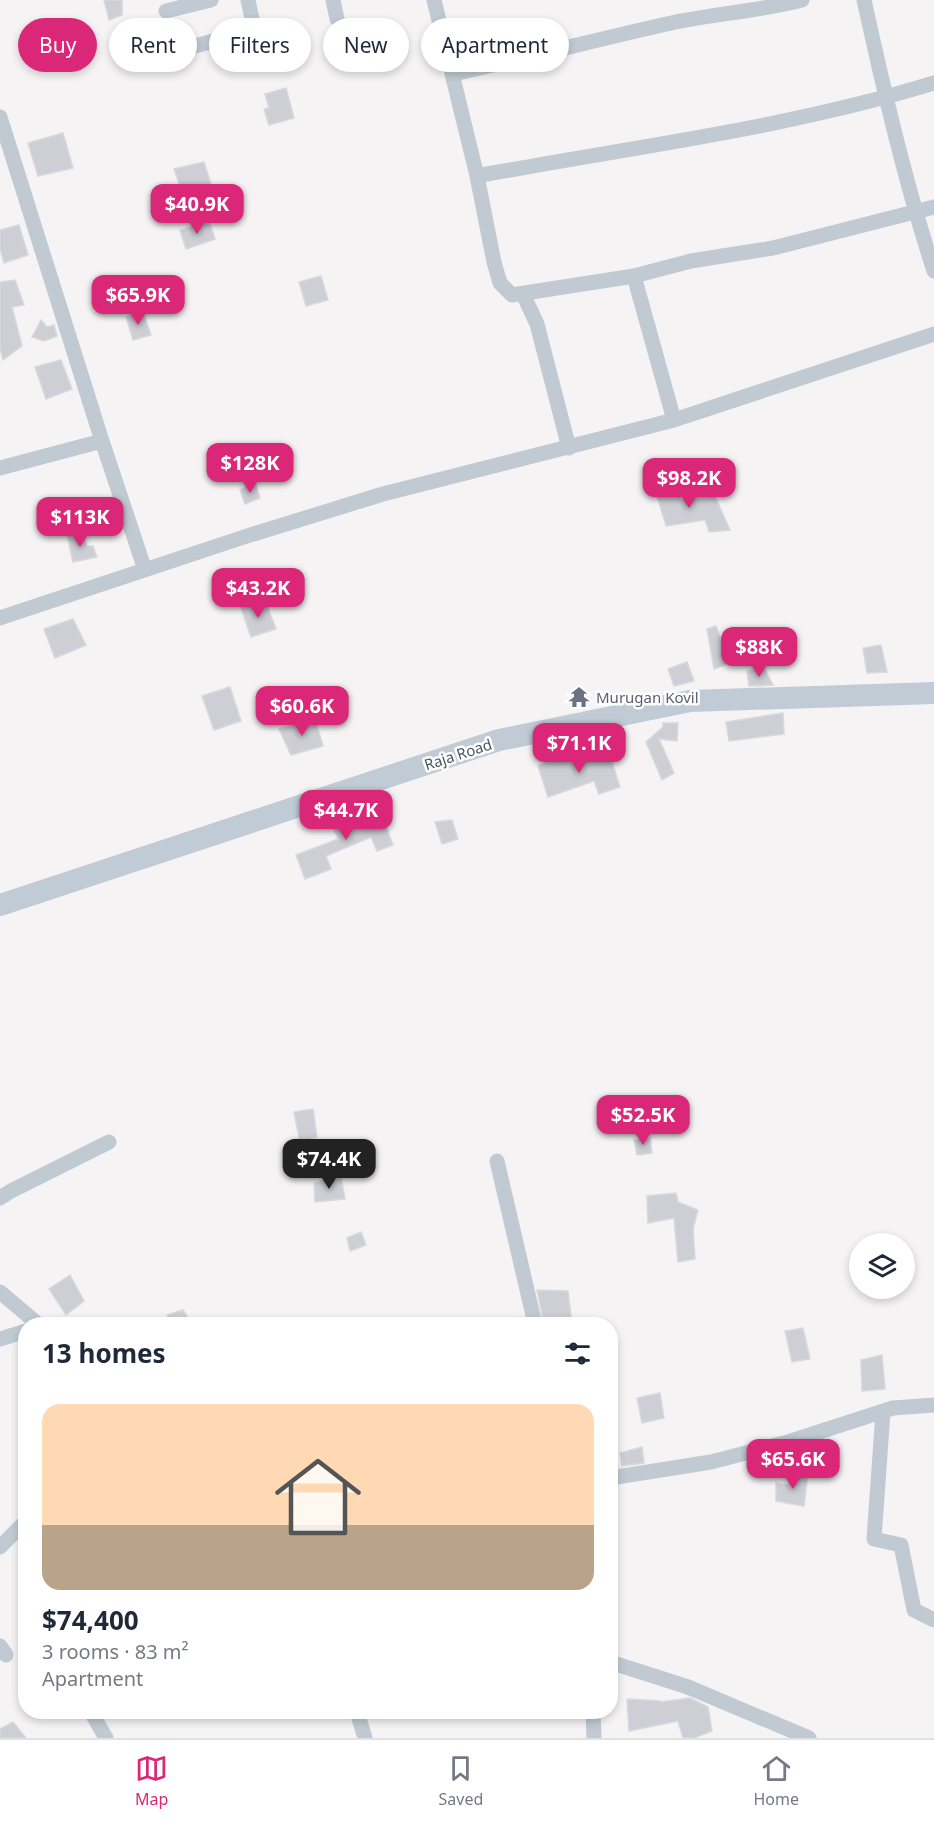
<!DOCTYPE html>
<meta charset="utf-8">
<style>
body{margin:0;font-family:"Noto Sans",sans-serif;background:#f2f2f3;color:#1f2937;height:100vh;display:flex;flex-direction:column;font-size:22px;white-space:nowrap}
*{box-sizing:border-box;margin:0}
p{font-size:20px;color:#747a83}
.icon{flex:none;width:33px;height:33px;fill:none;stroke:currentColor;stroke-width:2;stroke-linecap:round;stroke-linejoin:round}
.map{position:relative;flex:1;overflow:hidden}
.details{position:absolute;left:18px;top:1317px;width:600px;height:402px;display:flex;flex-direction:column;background:#fff;border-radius:24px;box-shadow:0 3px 9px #0003}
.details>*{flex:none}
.hud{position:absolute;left:18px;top:18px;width:600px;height:54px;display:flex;gap:12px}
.controls{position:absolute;left:849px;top:1233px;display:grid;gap:12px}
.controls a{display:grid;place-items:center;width:66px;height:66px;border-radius:50%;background:#fff;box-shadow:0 3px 9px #0003;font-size:30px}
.price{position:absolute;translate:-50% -51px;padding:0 14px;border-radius:12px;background:#db2777;color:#fff;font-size:20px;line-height:39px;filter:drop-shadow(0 2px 3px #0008)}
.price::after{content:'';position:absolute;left:50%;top:36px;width:18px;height:14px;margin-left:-9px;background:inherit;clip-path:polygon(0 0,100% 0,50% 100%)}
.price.active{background:#222;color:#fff}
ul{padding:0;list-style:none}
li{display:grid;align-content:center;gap:12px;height:318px;padding:0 24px}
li+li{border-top:2px solid #e0e1e3}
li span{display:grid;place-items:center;height:186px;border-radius:18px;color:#555}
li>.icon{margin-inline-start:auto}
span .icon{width:108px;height:108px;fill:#fffc;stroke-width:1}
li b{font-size:26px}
h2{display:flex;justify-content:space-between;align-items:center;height:72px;padding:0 24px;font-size:26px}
.pill{padding:0 21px;border-radius:27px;background:#fff;box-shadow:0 3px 9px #0003;font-size:21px;line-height:54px}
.pill.active{background:#db2777;color:#fff}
.menu{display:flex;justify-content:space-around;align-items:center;height:84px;border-top:2px solid #e0e1e3;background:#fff;font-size:16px;color:#747a83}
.menu a{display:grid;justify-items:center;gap:3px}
.menu .active{color:#db2777}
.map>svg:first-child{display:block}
.building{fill:#cdcfd5;stroke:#d7d9de;stroke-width:1.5}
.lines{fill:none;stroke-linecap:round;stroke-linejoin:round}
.street{stroke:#c1cad2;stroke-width:15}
.secondary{stroke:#c1cbd6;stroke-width:22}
.labels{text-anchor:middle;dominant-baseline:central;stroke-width:5;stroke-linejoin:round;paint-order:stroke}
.worship-label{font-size:15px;fill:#5b616d;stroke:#fff;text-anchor:start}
.street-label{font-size:15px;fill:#4a5661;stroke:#fff}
</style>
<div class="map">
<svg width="934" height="1738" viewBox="0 0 934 1738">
<rect width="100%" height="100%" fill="#f5f3f3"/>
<!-- building -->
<path class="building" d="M104 0H122V15L109 20Z
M286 88 294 118 269 125 264 109 269 108 265 94Z
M63 133 73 168 38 176 28 143Z
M204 162 214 194 186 203 174 169Z
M209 221 215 239 186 249 180 230Z
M19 225 28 255 4 263 0 249V230Z
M321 276 328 300 306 306 299 282Z
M15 280 24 305 12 307 22 346 3 360 0 348V282Z
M143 312 151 335 133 340 126 317Z
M41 320 47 327 54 325 57 336 44 341 32 337Z
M61 360 72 389 46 399 35 367Z
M676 481 681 500 715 496 730 530 709 532 705 520 666 526 654 486Z
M255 483 260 498 245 504 240 490Z
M83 534 87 546H93L97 557 73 562 67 535Z
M265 600 276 629 251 637 241 608Z
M73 619 86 645 55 658 44 629Z
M716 626 730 663 714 669 707 629Z
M881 645 887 672 867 673 863 648Z
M687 662 694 681 674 686 668 669Z
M764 667 773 685 749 686 747 671Z
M230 687 241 721 214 730 202 696Z
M783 713 784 734 729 741 726 722Z
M315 719 323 746 291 755 279 729Z
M663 723H678L677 741 659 739 674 773 662 780 646 742 663 727Z
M609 752 620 787 599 794 594 781 548 797 538 766 565 754 568 763Z
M380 810 393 845 377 851 371 837 326 856 331 869 305 879 296 855 338 839 330 820 348 813 352 821Z
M452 820 458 839 442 844 435 822Z
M313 1109 317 1137 300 1143 294 1112Z
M650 1138 652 1153 637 1155 634 1140Z
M341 1176 345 1199 315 1202 314 1183Z
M676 1193 678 1202 698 1210 693 1229 695 1259 678 1262 674 1218 648 1223 647 1196Z
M361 1232 366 1245 350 1251 347 1238Z
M70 1275 84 1301 66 1315 49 1289Z
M537 1290 568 1291 572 1324H544Z
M183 1310 192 1324H170L167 1315Z
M803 1328 810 1359 792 1362 785 1331Z
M882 1355 885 1389 862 1391 861 1360Z
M660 1393 664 1418 642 1423 637 1398Z
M642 1447 644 1463 622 1466 620 1453Z
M793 1471 808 1473 804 1506 776 1501V1483L788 1485Z
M690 1698 708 1707 712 1731 694 1738H683L678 1721 629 1731 627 1699 660 1701 661 1702Z
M13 1722 26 1738H0V1729Z"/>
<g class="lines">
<!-- street -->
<path class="street" d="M248 0 259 52
M333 0 337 19
M434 0 477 176 494 262 500 283 512 295 634 276 691 261 773 248 934 207
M864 0C884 91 905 182 934 271
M166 11 211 0
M158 56 254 30
M452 74C522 59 592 41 662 25 708 14 756 12 802 0
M0 117 102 441 145 570
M477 176C630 147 785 129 934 83
M634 276 674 420
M523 294 537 324 569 448
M0 468 102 441
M0 618 247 536 383 494 674 420 934 334
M497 1161 535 1324
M0 1198 11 1191 109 1142
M0 1292 38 1324
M0 1339 26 1331
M883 1412 874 1539 901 1545 914 1610 934 1620
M610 1478 711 1462 788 1442 893 1408 934 1405
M0 1547 26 1521
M0 1646 6 1655
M610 1662 688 1687 809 1738
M91 1712 106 1738
M357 1712 365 1738
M593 1712 594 1738"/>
<!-- secondary -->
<path class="secondary" d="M0 905 499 740 690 701 934 693"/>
</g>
<!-- icons -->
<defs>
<symbol id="temple-bare" viewBox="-9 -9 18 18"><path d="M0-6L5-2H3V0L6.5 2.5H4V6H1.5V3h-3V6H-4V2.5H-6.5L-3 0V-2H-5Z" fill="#6b7280" stroke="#fff" stroke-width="2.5" paint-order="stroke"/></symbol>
</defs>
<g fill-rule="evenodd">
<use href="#temple-bare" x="564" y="682" width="30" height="30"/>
</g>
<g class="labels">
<!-- worship labels -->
<g class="worship-label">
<text x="596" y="697">Murugan Kovil</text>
</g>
<!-- street labels -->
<g class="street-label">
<text transform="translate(458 754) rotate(-18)">Raja Road</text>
</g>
</g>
</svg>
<div class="controls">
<a><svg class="icon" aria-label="layers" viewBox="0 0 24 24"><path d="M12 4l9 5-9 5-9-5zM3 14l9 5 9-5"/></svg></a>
</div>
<b class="price" style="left:197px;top:235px">$40.9K</b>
<b class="price" style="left:138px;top:326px">$65.9K</b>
<b class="price" style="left:250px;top:494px">$128K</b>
<b class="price" style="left:689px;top:509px">$98.2K</b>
<b class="price" style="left:80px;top:548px">$113K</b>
<b class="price" style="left:258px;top:619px">$43.2K</b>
<b class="price" style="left:759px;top:678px">$88K</b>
<b class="price" style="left:302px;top:737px">$60.6K</b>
<b class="price" style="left:579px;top:774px">$71.1K</b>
<b class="price" style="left:346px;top:841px">$44.7K</b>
<b class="price" style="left:643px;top:1146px">$52.5K</b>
<b class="price active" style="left:329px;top:1190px">$74.4K</b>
<b class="price" style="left:793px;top:1490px">$65.6K</b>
<div class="hud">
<a class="pill active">Buy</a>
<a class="pill">Rent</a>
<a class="pill">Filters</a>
<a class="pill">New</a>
<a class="pill">Apartment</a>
</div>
<section class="details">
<h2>13 homes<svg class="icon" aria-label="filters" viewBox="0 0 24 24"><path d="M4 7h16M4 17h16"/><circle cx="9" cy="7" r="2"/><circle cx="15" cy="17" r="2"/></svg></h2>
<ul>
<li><span style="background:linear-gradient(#ffd9b3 65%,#b9a48a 0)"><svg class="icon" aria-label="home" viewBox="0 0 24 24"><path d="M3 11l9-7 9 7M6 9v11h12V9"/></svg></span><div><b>$74,400</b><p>3 rooms · 83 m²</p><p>Apartment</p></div></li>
</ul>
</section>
</div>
<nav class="menu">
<a class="active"><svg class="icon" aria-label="map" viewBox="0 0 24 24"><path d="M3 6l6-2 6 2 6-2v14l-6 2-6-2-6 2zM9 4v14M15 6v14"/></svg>Map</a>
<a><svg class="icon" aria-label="saved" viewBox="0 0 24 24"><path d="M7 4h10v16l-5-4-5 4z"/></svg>Saved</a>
<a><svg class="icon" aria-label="home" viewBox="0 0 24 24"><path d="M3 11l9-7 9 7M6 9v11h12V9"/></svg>Home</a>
</nav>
